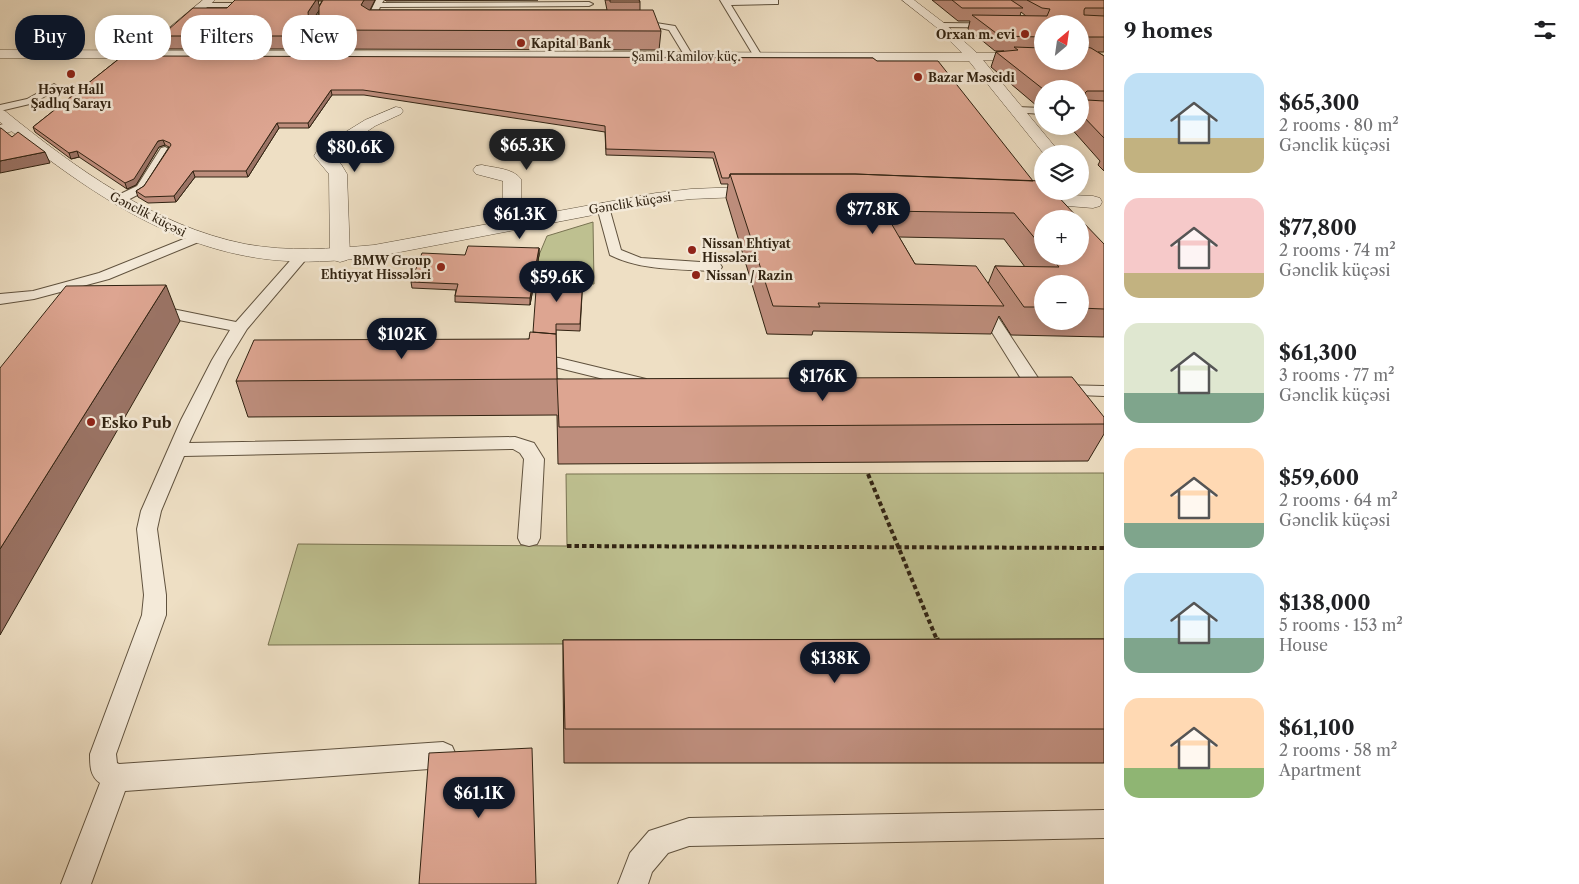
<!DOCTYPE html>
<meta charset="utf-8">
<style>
body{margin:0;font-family:"Libre Caslon Text",serif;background:#f2f2f2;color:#202124;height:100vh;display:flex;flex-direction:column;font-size:19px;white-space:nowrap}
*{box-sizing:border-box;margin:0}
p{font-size:16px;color:#757577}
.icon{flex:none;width:28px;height:28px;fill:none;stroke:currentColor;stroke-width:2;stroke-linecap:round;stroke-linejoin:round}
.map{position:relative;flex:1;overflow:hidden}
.side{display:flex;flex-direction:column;background:#fff;width:475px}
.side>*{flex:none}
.top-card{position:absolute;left:15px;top:15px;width:475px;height:45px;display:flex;gap:10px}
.needle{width:32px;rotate:29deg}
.fabs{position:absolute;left:1034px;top:15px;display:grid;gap:10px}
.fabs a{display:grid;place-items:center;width:55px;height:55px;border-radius:50%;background:#fff;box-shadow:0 2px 12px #0003;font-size:25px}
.price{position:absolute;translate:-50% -42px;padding:0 11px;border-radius:18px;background:#111827;color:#fff;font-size:16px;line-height:32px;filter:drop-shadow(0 1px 2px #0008)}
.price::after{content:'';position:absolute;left:50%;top:30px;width:15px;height:11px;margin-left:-8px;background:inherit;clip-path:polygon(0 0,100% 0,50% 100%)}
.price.active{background:#222;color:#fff}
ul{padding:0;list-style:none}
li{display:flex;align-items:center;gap:15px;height:125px;padding:0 20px}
li span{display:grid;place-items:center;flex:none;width:140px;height:100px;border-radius:15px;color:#555}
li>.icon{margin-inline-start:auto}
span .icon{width:60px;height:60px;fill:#fffc;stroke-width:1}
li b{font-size:21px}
h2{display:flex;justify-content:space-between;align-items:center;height:60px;padding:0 20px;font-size:21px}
.pill{padding:0 18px;border-radius:20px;background:#fff;box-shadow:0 2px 12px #0003;font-size:18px;line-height:45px}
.pill.active{background:#111827;color:#fff}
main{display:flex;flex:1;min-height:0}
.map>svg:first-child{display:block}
.green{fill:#bec090;stroke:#787251}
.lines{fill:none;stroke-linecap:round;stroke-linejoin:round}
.service-casing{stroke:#60523e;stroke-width:2}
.minor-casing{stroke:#60523e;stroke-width:1}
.tertiary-casing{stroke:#60523e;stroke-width:1}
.path-far1{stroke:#312312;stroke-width:4;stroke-dasharray:4.5 3;stroke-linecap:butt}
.path{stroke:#312312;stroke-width:4.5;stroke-dasharray:5.5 4;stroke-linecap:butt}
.service{fill:#f4ead9;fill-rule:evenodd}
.minor{fill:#f4ead9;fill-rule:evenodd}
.tertiary{fill:#f4ead9;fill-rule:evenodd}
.wall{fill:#be8e7d;stroke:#312312;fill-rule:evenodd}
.shaded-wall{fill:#9b7466;stroke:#312312}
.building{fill:#dda591;stroke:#312312}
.poi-dot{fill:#8f2418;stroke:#f4ead9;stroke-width:2}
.labels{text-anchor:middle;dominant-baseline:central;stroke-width:5;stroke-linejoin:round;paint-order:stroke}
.far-poi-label{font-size:12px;font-weight:bold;fill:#312312;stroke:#f4ead9;text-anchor:start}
.far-street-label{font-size:12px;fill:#312312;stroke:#f4ead9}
.poi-label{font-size:15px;font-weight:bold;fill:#312312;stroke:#f4ead9;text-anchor:start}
</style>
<main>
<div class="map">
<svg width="1104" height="884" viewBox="0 0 1104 884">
<rect width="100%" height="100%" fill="#eedfc4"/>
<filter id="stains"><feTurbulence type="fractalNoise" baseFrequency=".004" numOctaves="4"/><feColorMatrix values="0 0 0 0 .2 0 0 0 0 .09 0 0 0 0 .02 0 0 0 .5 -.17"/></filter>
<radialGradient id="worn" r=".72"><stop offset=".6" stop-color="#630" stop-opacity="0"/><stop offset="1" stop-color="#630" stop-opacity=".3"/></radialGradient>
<!-- green -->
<path class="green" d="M593 222 594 284 534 282 539 255 547 236Z
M1104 473V642L268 645 298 544 567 546 566 474Z"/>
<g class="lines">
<defs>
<path id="service" d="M327 0H335L320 25 321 37 304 58H298V54L313 37 312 25Z
M376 0H384L382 3 589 2 593 4 589 6 380 7 374 21 383 23V27L369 25 365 23Z
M720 0H778V4H775L731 5 762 56 761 58H755Z
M201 3H255L259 5 255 7H201Z
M630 23H656L675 26 693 56 686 58 669 30 656 27H630Z
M937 23H940L1043 24 1042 28 940 27 936 25Z
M54 84 59 87 57 89 34 103 0 111V105L27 99Z
M1017 107 1042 108V114L1013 112 1012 110Z
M165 147 171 150 145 191 122 203H114L112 200 114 197 137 186 161 148Z
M603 203 609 207 621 250 641 258 715 263 720 264 722 267 720 270 715 271C680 269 642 271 610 255L597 207Z
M196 234 201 235 203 238 201 241 109 279 34 299 0 304V294L33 291 99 273Z
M301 253 308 257 247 329 228 360 189 443 515 437 534 443 544 459 540 538 537 544 529 546 521 544 518 538 524 459 520 453 513 449 184 456 161 511 157 529 166 595V615L116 754 117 763 119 764 443 742 452 746 456 755 452 764 443 768 125 791 91 884H61L100 783C90 776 90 766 90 754L142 615 144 595 137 529 141 511 181 420 212 360 230 330 153 315 148 313 145 310 148 307 153 305 236 322 296 254Z
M983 300 988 302 1046 390 1043 394 1037 395 1031 394 1028 390 975 305 978 302Z
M531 355 559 358 646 379 649 383 646 387 640 388 559 368 525 364 523 360 525 356Z
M1058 385 1104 386V396L1052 394 1049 390 1052 386Z
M1104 810V838L689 846 668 853 652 872 648 884H618L630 853 649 831 689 818Z"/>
<path id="minor" d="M203 0H215L150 58H140L139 55 140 52Z
M973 53H1042V61L968 60 967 57 968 54Z
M396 107 401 108 403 111 401 114 375 126 331 156 341 164 347 174 350 256 347 260 340 262 333 260 330 256 329 174 314 156 318 149 365 120Z
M14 121 19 123 22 126 19 129 0 135V125Z
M482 165C494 168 513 168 521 179V207L531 223 528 227 521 229 514 227 503 207V181L476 174 473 170 476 166Z"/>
<path id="tertiary" d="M902 0H914L944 23 978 54 1061 154H1044L969 61 0 58V50L962 53 936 27Z
M0 109 5 111C75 168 155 226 245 244 288 252 331 249 374 245L656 193 691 189 764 186 770 187 773 191 770 195 764 196 691 199 656 203 374 257C345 260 316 263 287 261 179 255 92 194 10 130L0 122Z
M1024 193 1093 196 1100 198 1102 202 1100 206 1093 208 1018 202 1015 198 1018 194Z"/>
</defs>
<!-- service casing -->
<use href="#service" class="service-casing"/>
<!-- minor casing -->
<use href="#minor" class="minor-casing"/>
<!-- tertiary casing -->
<use href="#tertiary" class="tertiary-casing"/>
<!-- path-far1 -->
<path class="path-far1" d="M868 474 937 640
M567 546 1104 548"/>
<!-- path -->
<path class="path" d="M937 638 938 641"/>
<!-- service -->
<use href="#service" class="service"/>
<!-- minor -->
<use href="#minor" class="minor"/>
<!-- tertiary -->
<use href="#tertiary" class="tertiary"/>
</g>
<!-- wall -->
<path class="wall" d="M235 0H375L370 10H607L605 0H639L640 2V10L661 31 659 50 314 49 311 35V36L300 49H164L161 36 227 8ZM318 1H322L319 6ZM319 10V19L311 29 310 24Z
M385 0H538L386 1Z
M932 0H1104V52H1098L1104 56V171L1098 165 1100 161 1069 126H1080V89H1042V106H1037L991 67 996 52 1004 51H995L968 29 970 21H958ZM1021 12 1026 16H1020ZM1042 24H1080V61H1042Z
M120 58H873L1042 219V256H1080L1104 244V337L1011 335 999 316 991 334 813 331 812 335 767 334 726 198 728 184H721L713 158 606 155 605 132 364 95H332L309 128H279L248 177H195L176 202 148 203 138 197 136 191 144 186 169 147 165 145 159 147 136 185 127 189 79 157 71 159 35 132 33 127ZM899 237 1004 239 1025 267 995 266 988 284 915 264ZM1042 284H1080V321H1042Z
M539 248V255L530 305 455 302V296L456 290 412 288 411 282 465 255Z
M583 277 580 331 556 330 557 379 1104 417V434L1088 461 558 464 557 415 248 417 236 381 529 339 533 332Z
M1104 639V763H564L563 676V640Z"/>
<!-- shaded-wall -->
<path class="shaded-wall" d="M316 0H318L320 9 310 24 311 30H310L311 36 300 49 298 36 308 12Z
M364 0H375L363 24 361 5Z
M331 90 332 95 309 128 308 123Z
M277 123 279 128 248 177 246 171Z
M163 140 165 145 159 147 136 185 127 189 125 183 158 141Z
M77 151 79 157 71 159 69 153Z
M45 152 50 163 0 173V161Z
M193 171 195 177 176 202 174 196Z
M539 248V255L530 305V298Z
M166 285 180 321 0 635V549Z"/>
<!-- building -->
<path class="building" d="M235 0H316L308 12 309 24 298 36H161L193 8H227Z
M323 0H364L361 5 369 10H653L661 31 310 30 319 19V7Z
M610 0H639L640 2H610Z
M952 0H1011L1023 8H962Z
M1027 0H1104V8H1085L1084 10V15L1104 16V37H1080V24H1042V37L1000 36 972 15 1047 16 1050 9 1042 8Z
M1080 41 1084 43 1085 47 1091 48 1104 56V91H1087L1085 93 1087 100 1104 101V138L1080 113V89H1043L996 52 1018 50 1014 47 1042 48V61H1080Z
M150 56 873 58 877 61H938L1033 181 855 174H730L729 178H722L714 152 606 149 605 126 363 90H331L308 123H277L246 171H193L174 196 145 197 136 191 144 186 171 145 170 143 163 140 158 141 134 179 125 183 77 151 69 153 33 127 120 58H148Z
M0 128H1L12 137 18 132 45 152 0 161Z
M730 174H855L1042 181V191H1053L1079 219H1042V247L1014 213 884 211 915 264 976 266 1004 306 818 303 820 307 773 306Z
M1080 219 1104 244V309L1080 308V284H1042V307H1024L995 266 1059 267 1050 256H1080Z
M468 246 539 248 530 298 455 296 458 284 411 282 422 253 465 255Z
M537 276 583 277 580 324H556V334L533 332Z
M166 285 0 549V368L66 286Z
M530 332 556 334 557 379 236 381 254 340 529 339Z
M1072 377 1104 417V424L559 427 557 379Z
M1104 639V729H565L563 640Z
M532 748 536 884H419L429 753Z"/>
<!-- markers -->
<g class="poi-dot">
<circle cx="1025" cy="34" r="5"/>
<circle cx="521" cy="43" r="5"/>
<circle cx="71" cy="74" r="5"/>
<circle cx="918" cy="77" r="5"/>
<circle cx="692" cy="250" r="5"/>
<circle cx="441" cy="267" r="5"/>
<circle cx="696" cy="275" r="5"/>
<circle cx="91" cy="422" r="5"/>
</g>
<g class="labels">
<!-- far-poi labels -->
<g class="far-poi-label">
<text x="1015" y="34" text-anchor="end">Orxan m. evi</text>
<text x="531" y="43">Kapital Bank</text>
<text x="928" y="77">Bazar Məscidi</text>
<text x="71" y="89" text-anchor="middle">Həyat Hall<tspan x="71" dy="14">Şadlıq Sarayı</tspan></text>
<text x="702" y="243">Nissan Ehtiyat<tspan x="702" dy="14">Hissələri</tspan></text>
<text x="431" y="260" text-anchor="end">BMW Group<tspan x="431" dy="14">Ehtiyyat Hissələri</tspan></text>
<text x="706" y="275">Nissan / Razin</text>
</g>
<!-- far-street labels -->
<g class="far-street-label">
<text x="686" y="56">Şamil Kamilov küç.</text>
<text transform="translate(630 203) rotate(-9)">Gənclik küçəsi</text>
<text transform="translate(148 214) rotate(27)">Gənclik küçəsi</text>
</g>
<!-- poi labels -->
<g class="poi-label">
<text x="101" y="422">Esko Pub</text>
</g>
</g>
<rect width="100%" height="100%" filter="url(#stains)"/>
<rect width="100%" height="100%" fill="url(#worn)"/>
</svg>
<div class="fabs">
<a><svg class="needle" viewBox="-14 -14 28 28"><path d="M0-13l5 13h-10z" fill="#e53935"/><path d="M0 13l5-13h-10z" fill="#757577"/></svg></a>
<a><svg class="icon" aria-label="locate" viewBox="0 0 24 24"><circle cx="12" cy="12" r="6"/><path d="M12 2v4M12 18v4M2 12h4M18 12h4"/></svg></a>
<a><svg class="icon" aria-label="layers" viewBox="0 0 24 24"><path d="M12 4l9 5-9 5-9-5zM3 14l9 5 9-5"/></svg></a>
<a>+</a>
<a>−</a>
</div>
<b class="price active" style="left:527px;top:171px">$65.3K</b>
<b class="price" style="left:355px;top:173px">$80.6K</b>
<b class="price" style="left:873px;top:235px">$77.8K</b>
<b class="price" style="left:520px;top:240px">$61.3K</b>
<b class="price" style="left:557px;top:303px">$59.6K</b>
<b class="price" style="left:402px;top:360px">$102K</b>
<b class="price" style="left:823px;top:402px">$176K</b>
<b class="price" style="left:835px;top:684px">$138K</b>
<b class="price" style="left:479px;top:819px">$61.1K</b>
<div class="top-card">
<a class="pill active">Buy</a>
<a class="pill">Rent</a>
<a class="pill">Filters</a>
<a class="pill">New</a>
</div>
</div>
<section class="side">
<h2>9 homes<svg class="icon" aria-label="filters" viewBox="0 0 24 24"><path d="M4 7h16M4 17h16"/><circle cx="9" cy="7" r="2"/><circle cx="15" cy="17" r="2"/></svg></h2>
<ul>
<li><span style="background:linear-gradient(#bfe0f5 65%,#c2b280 0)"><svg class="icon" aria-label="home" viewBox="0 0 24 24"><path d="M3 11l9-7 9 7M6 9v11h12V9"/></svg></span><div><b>$65,300</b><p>2 rooms · 80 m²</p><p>Gənclik küçəsi</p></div></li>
<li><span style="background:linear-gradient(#f6c9c9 75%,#c2b280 0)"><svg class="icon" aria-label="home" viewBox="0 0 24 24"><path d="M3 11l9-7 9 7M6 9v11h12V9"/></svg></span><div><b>$77,800</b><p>2 rooms · 74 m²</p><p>Gənclik küçəsi</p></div></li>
<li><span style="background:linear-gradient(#dfe7d0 70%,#7fa58c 0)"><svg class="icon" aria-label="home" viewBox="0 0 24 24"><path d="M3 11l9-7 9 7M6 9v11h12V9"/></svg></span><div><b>$61,300</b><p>3 rooms · 77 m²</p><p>Gənclik küçəsi</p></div></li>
<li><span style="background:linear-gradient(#ffd9b3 75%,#7fa58c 0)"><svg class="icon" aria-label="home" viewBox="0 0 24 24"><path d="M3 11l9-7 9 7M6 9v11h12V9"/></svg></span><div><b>$59,600</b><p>2 rooms · 64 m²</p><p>Gənclik küçəsi</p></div></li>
<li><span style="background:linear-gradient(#bfe0f5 65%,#7fa58c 0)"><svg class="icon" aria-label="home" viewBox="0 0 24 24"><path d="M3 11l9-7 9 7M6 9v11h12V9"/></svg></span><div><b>$138,000</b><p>5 rooms · 153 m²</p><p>House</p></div></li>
<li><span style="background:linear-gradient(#ffd9b3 70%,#8fb573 0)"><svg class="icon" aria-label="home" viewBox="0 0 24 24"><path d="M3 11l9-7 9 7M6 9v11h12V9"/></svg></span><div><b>$61,100</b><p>2 rooms · 58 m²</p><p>Apartment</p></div></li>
</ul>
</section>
</main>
